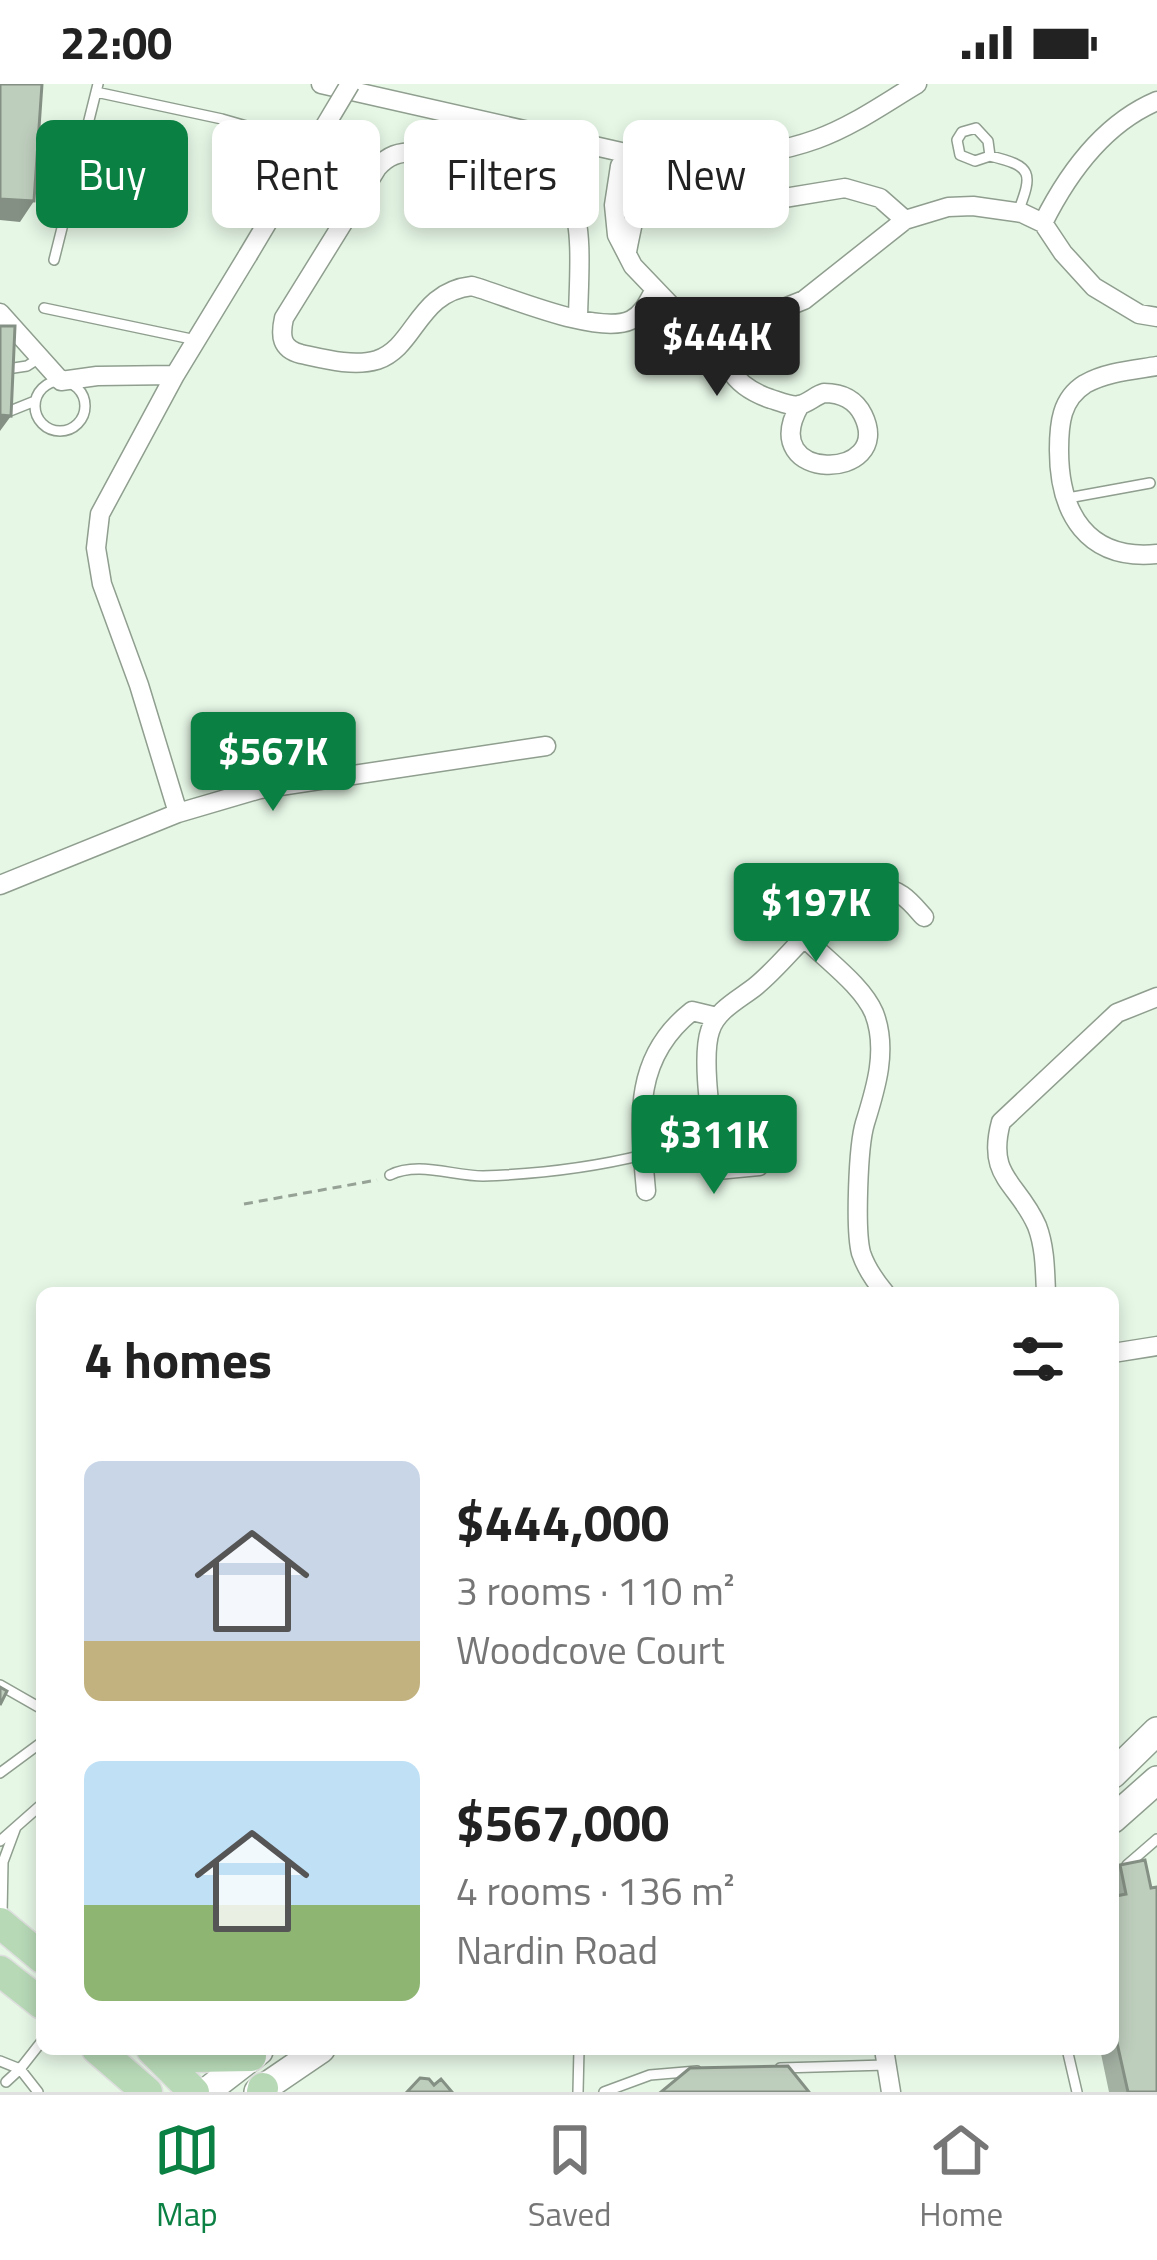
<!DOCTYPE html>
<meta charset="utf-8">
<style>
body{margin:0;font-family:"Titillium Web",sans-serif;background:#f6f6f6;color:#222;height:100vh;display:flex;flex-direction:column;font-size:45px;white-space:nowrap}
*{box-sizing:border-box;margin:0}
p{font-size:39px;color:#767676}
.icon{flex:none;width:66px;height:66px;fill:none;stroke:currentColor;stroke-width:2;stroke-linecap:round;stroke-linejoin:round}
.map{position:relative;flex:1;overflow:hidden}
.sheet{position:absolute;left:36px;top:1203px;width:1083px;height:768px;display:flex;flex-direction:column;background:#fff;border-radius:18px;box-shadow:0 6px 18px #0003}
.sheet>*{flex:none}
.banner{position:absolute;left:36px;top:36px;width:1086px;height:108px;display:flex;gap:24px}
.price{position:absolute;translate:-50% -102px;padding:0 27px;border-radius:12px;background:#0b8043;color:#fff;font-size:39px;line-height:78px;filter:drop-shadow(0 3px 6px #0008)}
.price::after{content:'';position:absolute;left:50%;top:72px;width:36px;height:27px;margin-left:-18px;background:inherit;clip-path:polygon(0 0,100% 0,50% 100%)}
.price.current{background:#222;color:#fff}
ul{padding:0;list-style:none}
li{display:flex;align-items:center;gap:36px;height:300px;padding:0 48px}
li span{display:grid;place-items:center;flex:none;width:336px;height:240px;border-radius:18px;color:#555}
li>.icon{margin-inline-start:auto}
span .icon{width:144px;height:144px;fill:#fffc;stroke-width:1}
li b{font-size:51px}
h2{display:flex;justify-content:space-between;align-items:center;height:144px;padding:0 48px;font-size:51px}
.chip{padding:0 42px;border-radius:18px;background:#fff;box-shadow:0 6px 18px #0003;font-size:42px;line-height:108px}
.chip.current{background:#0b8043;color:#fff}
.status{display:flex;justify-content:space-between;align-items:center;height:84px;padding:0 60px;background:#fff;direction:ltr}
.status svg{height:33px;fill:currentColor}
.tab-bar{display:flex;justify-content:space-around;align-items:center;height:168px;border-top:3px solid #e0e0e0;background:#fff;font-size:33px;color:#767676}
.tab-bar a{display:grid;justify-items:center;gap:6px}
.tab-bar .current{color:#0b8043}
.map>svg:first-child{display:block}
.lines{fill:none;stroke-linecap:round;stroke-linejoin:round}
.lane-casing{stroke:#8f9e8e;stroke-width:12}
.street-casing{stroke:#8f9e8e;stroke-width:21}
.secondary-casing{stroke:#8f9e8e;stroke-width:30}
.primary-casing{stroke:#dddedd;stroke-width:33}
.path{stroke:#95a295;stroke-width:3;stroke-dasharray:9 6;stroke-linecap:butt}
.lane{stroke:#fff;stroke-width:9}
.street{stroke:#fff;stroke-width:18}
.secondary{stroke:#fff;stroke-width:27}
.primary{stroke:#b7d9b6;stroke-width:30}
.street-bridge-casing{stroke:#8f9e8e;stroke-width:21;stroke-linecap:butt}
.street-bridge{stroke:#fff;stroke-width:18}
.wall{fill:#a3b1a3}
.shaded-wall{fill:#859084}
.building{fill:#becebd;stroke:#859084;stroke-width:3}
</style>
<div class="status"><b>22:00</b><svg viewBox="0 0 49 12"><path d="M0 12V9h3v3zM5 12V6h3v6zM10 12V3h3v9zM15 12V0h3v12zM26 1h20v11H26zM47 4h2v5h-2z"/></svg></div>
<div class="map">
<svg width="1157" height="2008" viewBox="0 0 1157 2008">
<rect width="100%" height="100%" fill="#e6f7e6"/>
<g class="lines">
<defs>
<path id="lane" d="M96 8 222 35 312 61
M990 72 975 77 960 71 957 56 962 48 976 44 988 57 990 72C1033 82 1033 89 1018 128
M54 176 98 0
M44 224 196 256
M0 286 27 282 41 273
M35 322a25 25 0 1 1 50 0a25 25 0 1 1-50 0Z
M0 331 35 317
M1068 414 1150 399
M390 1091C418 1077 453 1092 483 1092 538 1090 590 1084 643 1071
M0 1601 42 1625
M0 1689 42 1658
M0 1757 42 1720
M1127 1781 1157 1755
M2 1831 3 1778 16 1743
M687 1965H766
M1067 1965 1077 2008
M0 1977 20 1985 6 1998
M780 1984 886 1981
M38 2008 20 1985 42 1957
M578 2008 579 1965
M604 2008 650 1991 697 1987"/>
<path id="street" d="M321 0 630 70C691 78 759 76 817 55 853 42 885 19 917 0
M630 70 620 82 614 121 617 151 633 182 678 229 720 236 774 228 804 216 905 136 948 123 973 122 1022 129 1043 139 1063 169 1094 203 1139 230 1157 233
M706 127 845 104 880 114 905 136
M1043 139C1068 89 1105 39 1157 17
M627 168C632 138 646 98 630 70
M0 229 61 297 97 292 175 291 248 171
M578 235C578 210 584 143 572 124 554 96 450 78 416 68 399 68 388 71 377 84L284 234C280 252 281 265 301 270 324 275 354 283 377 276 416 263 417 208 472 202 507 212 598 252 631 236 643 230 648 218 654 207
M720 236C720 277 730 301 771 315 778 317 793 323 799 321 807 320 816 311 824 309 841 309 855 315 863 331 896 398 754 400 800 321
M1157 282C1133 286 1106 288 1085 300 1061 315 1059 340 1059 366 1059 429 1087 477 1157 470
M175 291 100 430 96 464 102 500 139 601 178 729
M0 801 178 729 260 705 546 662
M805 854C826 876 862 901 874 929 888 965 876 1004 865 1039 858 1062 855 1146 861 1169 866 1184 875 1197 885 1209
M712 1026 723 1040 754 1043 759 1082 717 1086C714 1052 700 977 710 947 716 926 740 915 756 902 784 879 806 846 837 825 848 818 866 807 879 805 900 803 912 820 924 833
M646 1107C640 1038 631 975 692 927L717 933
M1046 1209C1045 1186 1045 1163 1037 1142 1018 1098 986 1094 1001 1038L1117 929 1157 913
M1113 1269 1157 1262
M884 1965 891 2008"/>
<path id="secondary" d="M1113 1690 1157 1647
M1113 1735 1157 1696
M206 2008 259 1967
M258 2008 321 1965"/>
<path id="primary" d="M0 1839 42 1874
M0 1887 42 1920
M97 1965 147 2008
M152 1966 194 2008
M153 1967 192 1973 251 1972
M262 2008 263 2004"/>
</defs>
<!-- lane casing -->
<use href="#lane" class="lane-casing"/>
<!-- street casing -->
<use href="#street" class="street-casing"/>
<!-- secondary casing -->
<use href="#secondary" class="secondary-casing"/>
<!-- primary casing -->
<use href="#primary" class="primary-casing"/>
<!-- path -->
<path class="path" d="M244 1120 377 1096"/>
<!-- lane -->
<use href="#lane" class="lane"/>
<!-- street -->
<use href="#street" class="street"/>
<!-- secondary -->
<use href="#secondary" class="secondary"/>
<!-- primary -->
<use href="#primary" class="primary"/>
<defs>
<path id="street-bridge" d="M248 171 350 0"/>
</defs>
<!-- street-bridge casing -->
<use href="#street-bridge" class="street-bridge-casing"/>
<!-- street-bridge -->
<use href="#street-bridge" class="street-bridge"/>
</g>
<!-- wall -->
<path class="wall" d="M1145 1776 1157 2008H1109L1100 1965H1113V1791L1120 1781Z"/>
<!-- shaded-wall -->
<path class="shaded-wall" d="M0 115 34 117 20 138 0 136Z
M0 331 11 332 0 347Z"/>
<!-- building -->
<path class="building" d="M0 0H42L34 117 0 115Z
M0 242H15L11 332 0 331Z
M0 1603 7 1607 0 1621Z
M1145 1776 1151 1804 1157 1803V2008H1128L1113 1941V1805L1116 1812 1126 1810 1120 1781Z
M788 1982 809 2008H661L690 1984Z
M420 1994 429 1995 434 2001 441 1995 452 2008H407Z"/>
</svg>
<b class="price current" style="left:717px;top:315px">$444K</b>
<b class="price" style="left:273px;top:730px">$567K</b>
<b class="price" style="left:816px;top:881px">$197K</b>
<b class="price" style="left:714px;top:1113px">$311K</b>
<div class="banner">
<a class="chip current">Buy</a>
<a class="chip">Rent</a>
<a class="chip">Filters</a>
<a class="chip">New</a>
</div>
<section class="sheet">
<h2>4 homes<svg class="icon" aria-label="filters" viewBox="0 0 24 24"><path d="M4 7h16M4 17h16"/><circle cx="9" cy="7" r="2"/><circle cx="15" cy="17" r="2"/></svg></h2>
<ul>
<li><span style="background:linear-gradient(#c9d6e8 75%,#c2b280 0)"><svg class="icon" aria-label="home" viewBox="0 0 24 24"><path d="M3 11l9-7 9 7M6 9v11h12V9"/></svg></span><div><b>$444,000</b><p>3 rooms · 110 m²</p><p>Woodcove Court</p></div></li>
<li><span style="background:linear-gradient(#bfe0f5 60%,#8fb573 0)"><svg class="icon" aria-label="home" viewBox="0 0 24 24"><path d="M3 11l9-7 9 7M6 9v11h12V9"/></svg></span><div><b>$567,000</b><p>4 rooms · 136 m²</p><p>Nardin Road</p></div></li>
</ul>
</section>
</div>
<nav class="tab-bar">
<a class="current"><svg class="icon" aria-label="map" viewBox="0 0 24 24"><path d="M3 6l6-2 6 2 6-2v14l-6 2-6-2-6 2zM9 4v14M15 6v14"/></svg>Map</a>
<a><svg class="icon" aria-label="saved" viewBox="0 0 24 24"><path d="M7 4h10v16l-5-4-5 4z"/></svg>Saved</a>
<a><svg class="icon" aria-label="home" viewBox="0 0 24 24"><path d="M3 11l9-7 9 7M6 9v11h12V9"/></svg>Home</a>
</nav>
